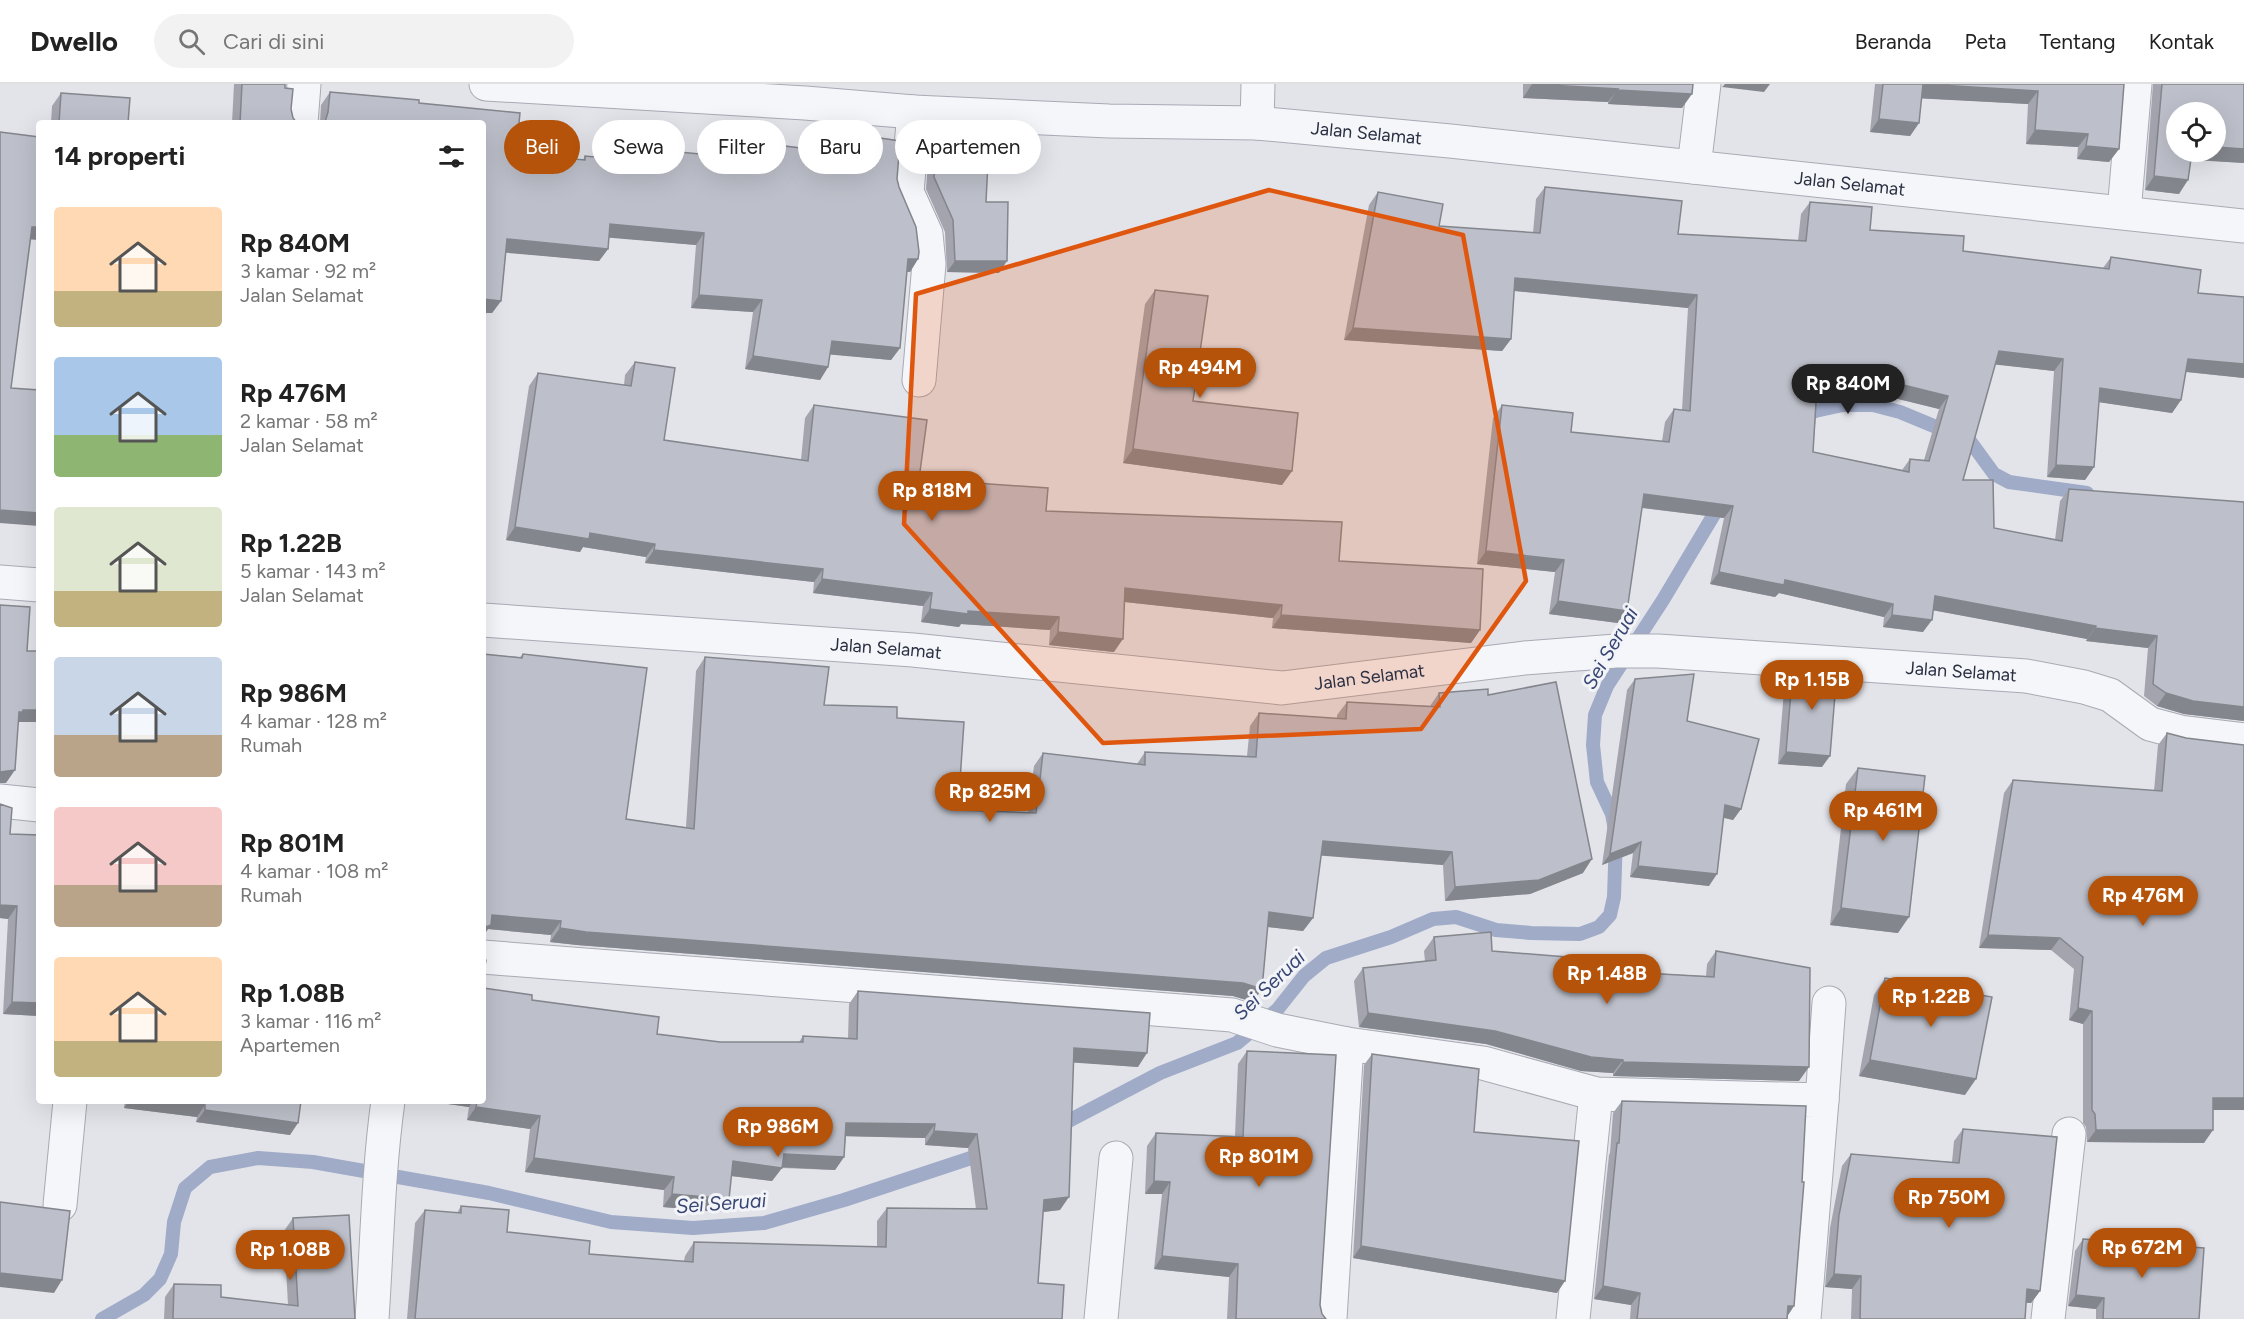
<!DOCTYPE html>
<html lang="id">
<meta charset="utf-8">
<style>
body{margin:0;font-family:Figtree,sans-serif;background:#f2f2f2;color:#222;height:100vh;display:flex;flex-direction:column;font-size:22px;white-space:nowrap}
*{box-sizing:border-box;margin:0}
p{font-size:20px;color:#767676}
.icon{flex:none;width:33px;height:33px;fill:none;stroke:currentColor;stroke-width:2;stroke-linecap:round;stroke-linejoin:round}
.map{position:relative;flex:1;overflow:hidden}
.details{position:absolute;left:36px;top:36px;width:450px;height:984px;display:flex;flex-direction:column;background:#fff;border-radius:6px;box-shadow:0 6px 24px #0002}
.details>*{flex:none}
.hud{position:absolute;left:504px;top:36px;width:570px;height:54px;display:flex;gap:12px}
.fabs{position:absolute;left:2166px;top:18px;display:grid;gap:12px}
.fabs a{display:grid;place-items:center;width:60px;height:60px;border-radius:50%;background:#fff;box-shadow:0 6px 24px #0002;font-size:30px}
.price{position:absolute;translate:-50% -51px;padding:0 14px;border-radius:21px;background:#b45309;color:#fff;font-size:20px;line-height:39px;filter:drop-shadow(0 2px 3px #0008)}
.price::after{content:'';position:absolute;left:50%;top:36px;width:18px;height:14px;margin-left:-9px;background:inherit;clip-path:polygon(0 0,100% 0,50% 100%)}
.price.selected{background:#222;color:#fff}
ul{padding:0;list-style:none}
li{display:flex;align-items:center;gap:18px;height:150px;padding:0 18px}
li span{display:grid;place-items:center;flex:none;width:168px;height:120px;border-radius:6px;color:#555}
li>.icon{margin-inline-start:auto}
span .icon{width:72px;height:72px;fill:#fffc;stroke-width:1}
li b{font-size:26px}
h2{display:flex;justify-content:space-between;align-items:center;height:72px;padding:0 18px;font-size:26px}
.tag{padding:0 21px;border-radius:27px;background:#fff;box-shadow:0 6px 24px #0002;font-size:21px;line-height:54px}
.tag.selected{background:#b45309;color:#fff}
header{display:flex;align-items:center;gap:36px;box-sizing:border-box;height:84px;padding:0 30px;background:#fff;border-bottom:2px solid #e0e0e0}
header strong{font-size:28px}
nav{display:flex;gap:33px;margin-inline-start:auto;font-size:21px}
.search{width:420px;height:54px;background:#f2f2f2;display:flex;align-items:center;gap:15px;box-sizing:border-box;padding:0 21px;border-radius:33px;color:#767676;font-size:22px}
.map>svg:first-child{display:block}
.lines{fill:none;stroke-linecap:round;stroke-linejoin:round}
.stream{stroke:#a0abc8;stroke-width:14}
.street-casing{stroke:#a8aab4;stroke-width:35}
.street{stroke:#f5f6f9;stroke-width:33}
.wall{fill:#a3a4ae;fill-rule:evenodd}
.shaded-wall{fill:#84868d}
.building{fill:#bdbfca;stroke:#84868d;stroke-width:1.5;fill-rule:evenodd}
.marked{fill:#df570f;fill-opacity:0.2;stroke:#df570f;stroke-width:4.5;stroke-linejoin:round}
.labels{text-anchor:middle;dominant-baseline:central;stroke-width:6;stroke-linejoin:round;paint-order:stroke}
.street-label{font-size:18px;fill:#2b2f42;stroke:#f2f4f8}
.water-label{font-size:20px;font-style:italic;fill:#384673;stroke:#f2f4f8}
</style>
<header>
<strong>Dwello</strong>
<div class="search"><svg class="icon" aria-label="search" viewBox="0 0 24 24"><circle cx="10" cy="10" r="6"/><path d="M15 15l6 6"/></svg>Cari di sini</div>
<nav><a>Beranda</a><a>Peta</a><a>Tentang</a><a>Kontak</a></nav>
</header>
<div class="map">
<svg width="2244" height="1235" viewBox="0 0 2244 1235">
<rect width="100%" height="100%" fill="#e3e4ea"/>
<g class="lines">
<!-- stream -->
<path class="stream" d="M1801 333 1815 327 1843 321H1873L1900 328 1970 357 1994 390 2009 398 2087 409
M1057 1043 1160 989 1237 959 1277 926 1304 892 1326 874 1391 853 1433 835 1456 833 1496 846 1531 849 1580 850 1599 843 1610 831 1614 813 1616 752 1612 730 1597 698 1593 661 1595 631 1607 602 1663 516 1722 417
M102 1235 144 1211 160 1195 171 1170 174 1138 185 1104 210 1083 258 1074 313 1078 489 1109 611 1138 693 1144 764 1139 844 1116 986 1069"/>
<defs>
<g id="street">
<path id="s1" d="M486 0 805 19 914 28 1109 37 1257 39 1450 57 2244 142"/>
<path d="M914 28 907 108 926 150 929 180 919 296"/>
<path d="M301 39 304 0"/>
<path d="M1257 39 1258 0"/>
<path d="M1694 83 1704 0"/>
<path d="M2124 128 2135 0"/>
<path d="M0 498 39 501"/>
<path id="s2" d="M483 536 913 566 1282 604 1524 574 1616 567H1658L2026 592 2084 603 2110 611 2150 640 2180 648 2244 656"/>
<path d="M0 717 39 721"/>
<path d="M483 873 1232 931 1277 946 1347 960 1483 979 1596 1010 1822 1016 1804 1235"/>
<path d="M1822 1016 1829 919"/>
<path d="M60 1121 70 1017"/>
<path d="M372 1235C377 1162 378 1089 388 1017"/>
<path d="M1101 1235 1116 1074"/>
<path d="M1330 1235 1347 960"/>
<path d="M1573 1235 1596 1010"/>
<path d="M2048 1235 2069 1050"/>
</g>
</defs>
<!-- street casing -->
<use href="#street" class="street-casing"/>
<!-- street -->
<use href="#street" class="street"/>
</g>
<!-- wall -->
<path class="wall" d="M234 0H285V4L293 34 297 39H232Z
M1523 0H1693L1682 24 1608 20V18L1523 14Z
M1875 0H2124L2119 65 2109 78 2077 75 2078 63 2026 60 2028 20 1921 14 1919 39 1910 52 1870 48Z
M2153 0H2244V79L2191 76 2179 110 2145 106Z
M330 8 419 16V19L520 29 516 70 583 76 585 72 619 75 628 63 703 71V67L712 54 769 58V60L858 71V64L867 52 900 57 897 95 899 103 916 143 919 168 918 175 910 188H907L900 264 891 276 830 270 828 283 820 296 745 285 753 228 691 224 696 161 609 153 608 165 599 177 506 168 501 217 492 229H483V39H320L321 21Z
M61 9 128 39H51L52 22Z
M937 55 986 118 999 189 947 188 945 148 926 105 929 66Z
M1545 103 1678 150 1798 157 1801 130 1810 118 1870 146 1963 167 2103 184 2111 173 2198 209 2244 213V294L2185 288 2181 316 2172 329 2099 318 2094 383 2085 396 2047 393 2054 287 1995 280 1963 396 1994 444 2055 456 2060 417 2069 405 2244 418V637L2184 630 2157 622 2144 612 2148 564 2086 557 2087 555 1933 526 1923 548 1883 543 1884 533 1779 509 1775 513 1710 500 1724 434 1642 424 1627 527 1618 539 1549 530 1555 488 1477 480 1493 334 1502 321 1571 348 1662 357 1665 338 1674 325 1682 326 1688 224 1514 207 1511 255 1502 267 1344 256 1369 121 1378 108 1439 142 1533 149 1536 115ZM1844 302 1939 325 1924 376 1910 375 1902 386 1813 368 1817 316 1835 318 1844 306Z
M1155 206 1193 317 1292 387 1282 401 1123 379 1145 220Z
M635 278 664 356 801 376 805 334 814 321 919 395 1046 427 1339 477 1480 546 1471 559 1272 544 1273 534 1124 518 1114 568 1049 561 1050 546 961 540 959 543 921 538 923 522 813 509 814 498 645 479 646 473 583 463 580 468 506 456 529 302 538 289 624 301 625 291Z
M483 570 520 573 523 570 626 735 686 743 696 587 705 573 824 621 897 634 958 726 1028 729 1034 682 1043 669 1137 680 1145 668 1247 672 1250 642 1259 629 1337 635V631L1347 618 1430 622 1439 609 1488 611 1583 789 1530 810 1445 817 1443 781 1321 771 1313 834 1303 847 1268 843 1253 918 1233 912 577 861 550 858 551 851 488 845 483 852Z
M1793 583 1822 683 1778 680 1785 594Z
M1635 595 1687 637 1741 725 1733 736 1724 734 1709 802 1630 793 1633 769 1602 781 1627 606Z
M2167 649 2186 654 2244 661V1026H2213L2204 1059 2087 1058 2086 1043 2083 1039V940L2069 936 2074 885 2051 866 1979 864 2004 709 2013 696 2154 707 2158 661Z
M1858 684 1898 849 1830 841 1846 700Z
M0 720 10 750 39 751V932L3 930 8 835 0 834Z
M1434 853 1492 867 1591 886 1706 892 1707 880 1716 867 1799 997 1613 992V989L1581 987 1486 960 1359 943 1354 897 1363 884 1425 877 1424 867Z
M1885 894 1965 1011 1859 992 1874 911Z
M858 907 1138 983 1074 978 1060 1126 1043 1128 1038 1199 1062 1235H407L415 1139 425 1126 457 1129 461 1122 507 1148 589 1170 684 1177 685 1172 694 1158 877 1163V1137L887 1124 976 1125 968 1064 925 1061V1054L846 1052 844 1073 835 1086 782 1084 772 1097 731 1092 720 1128 663 1123 664 1106 525 1088 530 1045 467 1036 469 1023 427 1017H483L532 916 657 950 720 958H799L803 952 848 954 849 920Z
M1247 967 1320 1221 1322 1230 1326 1235H1227L1229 1193 1154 1185 1162 1110H1145L1147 1062 1156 1049 1235 1052 1238 980Z
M1372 970 1474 1048 1557 1209 1353 1174 1364 981Z
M125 1017H301L290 1051 196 1038 197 1033 124 1024Z
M1622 1017 1794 1222 1787 1233V1235H1630L1631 1221 1594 1215 1609 1071 1610 1069 1613 1029Z
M1963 1045 2040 1207 2031 1219H2026L2025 1235H1851L1852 1205 1825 1203 1830 1144 1842 1082 1851 1070 1952 1078 1954 1057Z
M293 1134 355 1235H164L165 1213 174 1200 221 1213 288 1221 284 1147Z
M2083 1155 2199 1235H2096V1225L2068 1222 2075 1167Z"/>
<!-- shaded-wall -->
<path class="shaded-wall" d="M1532 0 1618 5 1608 18 1523 14Z
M1725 0H1770L1764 8 1722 3Z
M1923 0 2038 7 2028 20 1913 14Z
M1617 6 1692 10 1682 24 1608 20Z
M1879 35 1919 39 1910 52 1870 48Z
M2035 46 2088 50 2078 63 2026 60Z
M2086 62 2119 65 2109 78 2077 75Z
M2216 63 2244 65V79L2183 75 2189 68H2216Z
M2154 92 2188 96 2179 110 2145 106Z
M610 140 704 149 696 161 601 153Z
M32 143H39V156L23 155Z
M507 155 608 165 599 177 498 168Z
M908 175H918L910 188 900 187Z
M955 177H1007L999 189 947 188Z
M1515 194 1697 211 1688 224 1506 206Z
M699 211 762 216 753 228 691 224Z
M483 215 501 217 492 229H483Z
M1353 244 1511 255 1502 267 1344 256Z
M832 257 900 264 891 276 824 270Z
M1999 267 2063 275 2054 287 1990 280Z
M753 272 828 283 820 296 745 285Z
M2188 275 2244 280V294L2179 287Z
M1847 287 1948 312 1939 325 1838 300Z
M1817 302 1844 306 1835 318 1809 315Z
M2100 304 2181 316 2172 329 2091 317Z
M1133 365 1292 387 1282 401 1123 379Z
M2056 381 2094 383 2085 396 2047 393Z
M1644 410 1733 422 1724 434 1636 423Z
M0 426 39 429V442L0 439Z
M515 443 590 449 655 460 646 473 583 463 580 468 506 456Z
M654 466 823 485 814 498 645 479Z
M1486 467 1564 476 1555 488 1477 480Z
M1719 488 1785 496 1893 520 1884 533 1779 509 1775 513 1710 500Z
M822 495 932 509 923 522 813 509Z
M1125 504 1282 521 1273 534 1116 517Z
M1935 512 2096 542 2087 555 1926 525Z
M1558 517 1627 527 1618 539 1549 530Z
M930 525 968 527 1059 533 1050 546 961 540 959 543 921 538Z
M1281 531 1480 546 1471 559 1272 544Z
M1892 531 1932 536 1923 548 1883 543Z
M2095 544 2157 552 2148 564 2086 557Z
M1058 548 1123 555 1114 568 1049 561Z
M2166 609 2244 623V637L2184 630 2157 622Z
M23 626H39V638H16L19 628Z
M1786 668 1830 672 1822 683 1778 680Z
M15 686 6 699H0V688Z
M1725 721 1741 725 1733 736 1717 732Z
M1323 757 1452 768 1443 781 1313 771Z
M1641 758 1633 769 1602 781 1610 770Z
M1592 775 1583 789 1530 810 1445 817 1455 803Z
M1638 782 1717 790 1709 802 1630 793Z
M0 821 17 822 8 835 0 834Z
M1841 824 1909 833 1898 849 1830 841Z
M1269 828 1313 834 1303 847 1260 842Z
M492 831 561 837 551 851 488 845 483 852V844Z
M560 844 1243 899 1262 905 1253 918 1233 912 577 861 550 858Z
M1988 851 2060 854 2051 866 1979 864Z
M12 918 39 919V932L3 930Z
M2078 924 2092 927 2083 940 2069 936Z
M1368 929 1495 947 1623 976 1613 989 1581 987 1486 960 1359 943Z
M1074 964 1147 969 1138 983 1065 978Z
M1870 976 1976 995 1965 1011 1859 992Z
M1623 978 1809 983 1799 997 1613 992Z
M2213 1014H2244V1026H2204Z
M129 1017H174L205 1021 197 1033 124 1024Z
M427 1017H473L469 1023Z
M476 1023 540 1032 530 1045 467 1036Z
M205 1026 298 1039 290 1051 196 1038Z
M846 1039 935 1040 925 1054 837 1052Z
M2096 1046H2213L2204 1059 2087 1058Z
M934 1047 977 1050 968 1064 925 1061Z
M784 1070 844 1073 835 1086 778 1083 782 1084 772 1097 723 1091 733 1077Z
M534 1074 674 1093 664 1106 525 1088Z
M1154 1097 1170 1098 1162 1110H1145Z
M672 1110 729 1115 720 1128 663 1123Z
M1069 1113 1060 1126 1035 1129 1044 1116Z
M1361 1162 1565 1197 1557 1209 1353 1174Z
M1162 1172 1238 1180 1229 1193 1154 1185Z
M0 1189 62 1196 54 1209 0 1203Z
M1834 1190 1861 1192 1852 1205 1825 1203Z
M1603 1202 1640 1209 1631 1221 1594 1215Z
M2027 1205 2040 1207 2031 1219 2018 1218Z
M2076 1211 2104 1214 2096 1225 2068 1222Z
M1788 1222H1794L1785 1235Z"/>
<!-- building -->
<path class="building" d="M242 0H285V4L293 5 291 25 293 34 297 39H240Z
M1532 0H1693L1692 10 1617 6 1618 5Z
M1883 0H2124L2119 65 2086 62 2088 50 2035 46 2038 7 1923 0 1919 39 1879 35Z
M2162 0H2244V65L2216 63V28H2176V68H2192L2188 96 2154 92Z
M330 8 419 16V19L520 29 516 70 585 76V72L627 76 628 63 710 71 712 54 769 58V60L865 72 867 52 900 57 897 95 899 103 916 143 919 168 918 175H908L900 264 832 257 828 283 753 272 762 216 699 211 704 149 610 140 608 165 507 155 501 217 483 215V39H323L325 38 328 28Z
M61 9 130 14 128 39H59Z
M0 48 39 53V143H32L11 304 39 306V429L0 426Z
M937 55 989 58 986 118H1008L1007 177H955L953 136 934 93Z
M1545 103 1682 117 1678 150 1806 157 1810 118 1872 123 1870 146 1964 152 1963 167 2109 185 2111 173 2201 186 2198 209 2244 213V280L2188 275 2181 316 2100 304 2094 383 2056 381 2063 275 1999 267 1963 396H1993L1994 444 2062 457 2069 405 2244 418V623L2193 617 2166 609 2153 600 2157 552 2095 544 2096 542 1935 512 1932 536 1892 531 1893 520 1785 496 1784 501 1719 488 1733 422 1644 410 1627 527 1558 517 1564 476 1486 467 1502 321 1573 329 1571 348 1669 358 1674 325 1690 327 1697 211 1515 194 1511 255 1353 244 1378 108 1443 120 1439 142 1540 149ZM1847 287 1948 312 1929 377 1910 375 1909 388 1813 368 1817 302 1844 306Z
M1155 206 1208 212 1193 317 1298 329 1292 387 1133 365Z
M635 278 675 284 664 356 808 377 814 321 927 336 919 395 1048 404 1046 427 1342 438 1339 477 1483 485 1480 546 1281 531 1282 521 1125 504 1123 555 1058 548 1059 533 968 527V530L930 525 932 509 822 495 823 485 654 466 655 460 590 449 589 455 515 443 538 289 631 302Z
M0 521 30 523 27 567H39V626H23V628H19L15 686 0 688Z
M483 570 522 574 523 570 647 584 626 735 694 745 705 573 829 583 824 621 897 623V634L964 638 958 726 1036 729 1043 669 1145 681V668L1256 673 1259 629 1346 635 1347 618 1440 623 1439 609 1488 605V611L1556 598 1592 775 1539 796 1455 803 1452 768 1323 757 1313 834 1269 828 1262 905 1243 899 586 848 560 844 561 837 492 831 491 841 483 844Z
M1793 583 1837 586 1830 672 1786 668Z
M1694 590 1687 637 1759 655 1741 725 1725 721 1717 790 1638 782 1641 758 1610 770 1635 595Z
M2167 649 2186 654 2244 661V1014H2213V1046H2096L2095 1030 2092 1026V927L2078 924 2083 873 2060 854 1988 851 2013 696 2162 707Z
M1858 684 1925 692 1909 833 1841 824Z
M0 720 12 724 10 750 39 751V919L12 918 17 822 0 821Z
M1491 848 1492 867 1592 875 1591 886 1714 893 1716 867 1810 884 1809 983 1623 978V976L1591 973 1495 947 1368 929 1363 884 1436 876 1434 853Z
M483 874 486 876 483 894Z
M1885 894 1992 913 1976 995 1870 976Z
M483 904 532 911V916L659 933 657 950 720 958H803V952L857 955 858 907 1150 929 1147 969 1074 964 1069 1113 1044 1116 1038 1199 1064 1201 1062 1235H415L425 1126 461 1129V1122L509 1126 507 1148 590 1157 589 1170 693 1178 694 1158 886 1163 887 1124 987 1125 977 1050 934 1047 935 1040 846 1039 844 1073 784 1070 782 1084 733 1077 729 1115 672 1110 674 1093 534 1074 540 1032 476 1023 477 1017H483Z
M1247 967 1336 971 1320 1221 1322 1230 1326 1235H1236L1238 1180 1162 1172 1170 1098 1154 1097 1156 1049 1243 1053Z
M1372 970 1479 985 1474 1048 1579 1057 1565 1197 1361 1162Z
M174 1017H301L298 1039 205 1026V1021Z
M1622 1017 1806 1022 1802 1098H1804L1794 1222H1788L1787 1235H1637L1640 1209 1603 1202 1617 1059H1619Z
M1963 1045 2057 1053 2040 1207 2027 1205 2025 1235H1860L1861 1192 1834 1190 1839 1131 1851 1070 1959 1079Z
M0 1118 70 1127 62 1196 0 1189Z
M349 1131 355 1235H173L174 1200 221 1201V1213L298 1222 293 1134Z
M2083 1155 2204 1164 2199 1235H2103L2104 1214 2076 1211Z"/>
<!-- marked area -->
<path class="marked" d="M1269 106 1463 151 1526 497 1421 645 1103 659 904 440 916 210Z"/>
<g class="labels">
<!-- street labels -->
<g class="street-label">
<text stroke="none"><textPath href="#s1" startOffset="882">Jalan Selamat</textPath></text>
<text stroke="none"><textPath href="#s1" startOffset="1368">Jalan Selamat</textPath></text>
<text stroke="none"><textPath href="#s2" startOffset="404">Jalan Selamat</textPath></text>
<text stroke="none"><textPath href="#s2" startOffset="1484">Jalan Selamat</textPath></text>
<text stroke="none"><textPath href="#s2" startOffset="890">Jalan Selamat</textPath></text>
</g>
<!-- water labels -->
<g class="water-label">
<text transform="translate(1610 564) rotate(-60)">Sei Seruai</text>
<text transform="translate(1269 901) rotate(-44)">Sei Seruai</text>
<text transform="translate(721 1119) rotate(-4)">Sei Seruai</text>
</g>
</g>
</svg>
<div class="fabs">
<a><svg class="icon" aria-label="locate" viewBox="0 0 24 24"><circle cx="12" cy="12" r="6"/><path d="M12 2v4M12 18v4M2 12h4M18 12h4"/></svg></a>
</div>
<b class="price" style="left:1200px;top:315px">Rp 494M</b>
<b class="price selected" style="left:1848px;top:331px">Rp 840M</b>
<b class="price" style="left:932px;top:438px">Rp 818M</b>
<b class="price" style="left:1812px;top:627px">Rp 1.15B</b>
<b class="price" style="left:990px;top:739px">Rp 825M</b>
<b class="price" style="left:1883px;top:758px">Rp 461M</b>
<b class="price" style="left:2143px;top:843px">Rp 476M</b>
<b class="price" style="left:1607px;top:921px">Rp 1.48B</b>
<b class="price" style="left:1931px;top:944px">Rp 1.22B</b>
<b class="price" style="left:778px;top:1074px">Rp 986M</b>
<b class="price" style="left:1259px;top:1104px">Rp 801M</b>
<b class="price" style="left:1949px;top:1145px">Rp 750M</b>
<b class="price" style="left:2142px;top:1195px">Rp 672M</b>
<b class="price" style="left:290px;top:1197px">Rp 1.08B</b>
<div class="hud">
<a class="tag selected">Beli</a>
<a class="tag">Sewa</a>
<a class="tag">Filter</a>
<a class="tag">Baru</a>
<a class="tag">Apartemen</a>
</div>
<section class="details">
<h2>14 properti<svg class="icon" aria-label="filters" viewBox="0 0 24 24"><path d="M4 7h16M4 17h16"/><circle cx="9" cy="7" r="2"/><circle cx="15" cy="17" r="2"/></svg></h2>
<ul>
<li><span style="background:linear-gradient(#ffd9b3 70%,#c2b280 0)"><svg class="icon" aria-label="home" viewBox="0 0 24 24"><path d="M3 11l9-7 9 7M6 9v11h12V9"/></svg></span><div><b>Rp 840M</b><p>3 kamar · 92 m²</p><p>Jalan Selamat</p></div></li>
<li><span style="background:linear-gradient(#a9c7e8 65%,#8fb573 0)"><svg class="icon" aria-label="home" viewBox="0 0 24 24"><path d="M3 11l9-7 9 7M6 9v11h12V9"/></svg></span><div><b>Rp 476M</b><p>2 kamar · 58 m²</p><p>Jalan Selamat</p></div></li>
<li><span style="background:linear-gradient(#dfe7d0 70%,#c2b280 0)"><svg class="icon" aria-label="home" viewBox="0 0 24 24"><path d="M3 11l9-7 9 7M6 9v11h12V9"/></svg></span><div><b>Rp 1.22B</b><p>5 kamar · 143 m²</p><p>Jalan Selamat</p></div></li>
<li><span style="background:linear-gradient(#c9d6e8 65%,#b9a48a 0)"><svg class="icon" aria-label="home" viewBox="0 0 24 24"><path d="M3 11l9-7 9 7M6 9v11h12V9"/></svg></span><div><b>Rp 986M</b><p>4 kamar · 128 m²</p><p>Rumah</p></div></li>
<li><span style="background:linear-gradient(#f6c9c9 65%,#b9a48a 0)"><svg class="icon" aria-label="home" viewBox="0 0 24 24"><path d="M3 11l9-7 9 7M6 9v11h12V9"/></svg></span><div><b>Rp 801M</b><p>4 kamar · 108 m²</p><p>Rumah</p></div></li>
<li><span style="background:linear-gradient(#ffd9b3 70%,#c2b280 0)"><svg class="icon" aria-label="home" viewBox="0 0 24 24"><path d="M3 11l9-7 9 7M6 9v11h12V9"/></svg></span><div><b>Rp 1.08B</b><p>3 kamar · 116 m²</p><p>Apartemen</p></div></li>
</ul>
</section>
</div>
